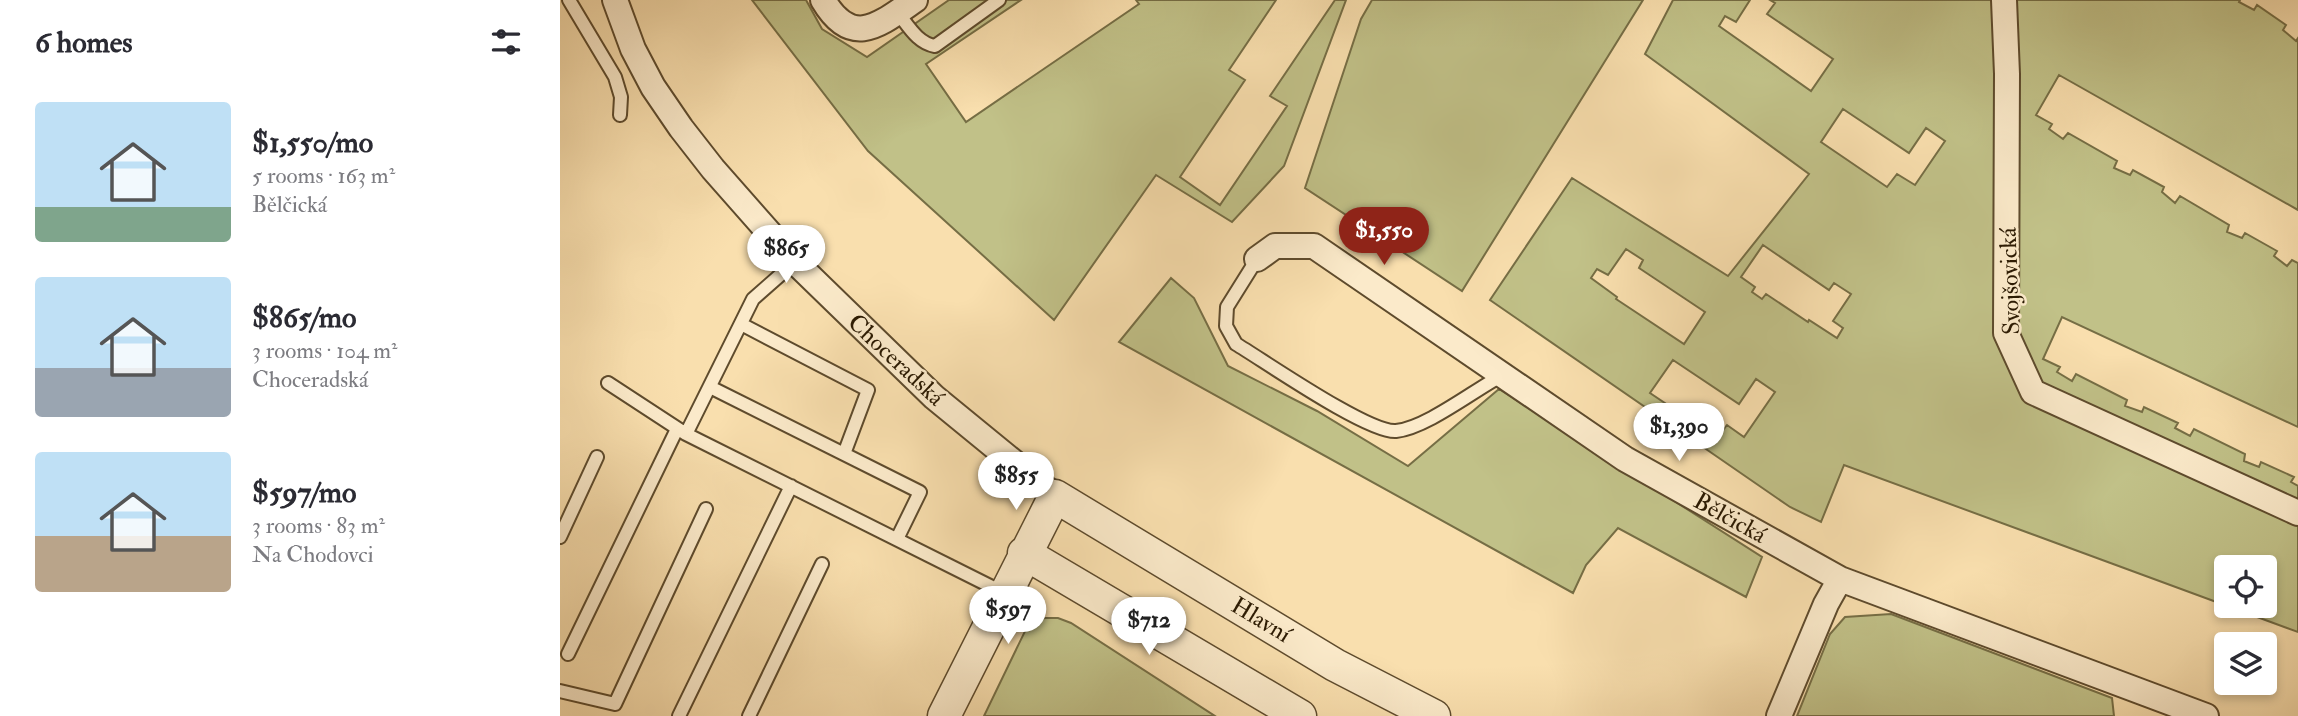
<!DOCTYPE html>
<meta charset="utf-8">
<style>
body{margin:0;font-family:"IM FELL Double Pica",serif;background:#f2f2f3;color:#2b2b33;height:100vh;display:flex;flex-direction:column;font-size:26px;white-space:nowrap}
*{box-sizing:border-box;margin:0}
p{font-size:23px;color:#7c7c81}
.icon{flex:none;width:38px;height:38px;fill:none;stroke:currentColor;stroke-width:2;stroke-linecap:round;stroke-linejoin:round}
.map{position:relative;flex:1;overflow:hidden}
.panel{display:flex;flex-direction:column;background:#fff;width:560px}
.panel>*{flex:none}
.controls{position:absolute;left:1654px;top:555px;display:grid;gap:14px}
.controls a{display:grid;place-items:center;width:63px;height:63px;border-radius:7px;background:#fff;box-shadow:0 4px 10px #0003;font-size:35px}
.price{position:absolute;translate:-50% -60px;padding:0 16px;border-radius:24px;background:#fff;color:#222;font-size:23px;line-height:46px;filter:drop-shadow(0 2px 4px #0008)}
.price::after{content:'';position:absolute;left:50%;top:42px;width:21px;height:16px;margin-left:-10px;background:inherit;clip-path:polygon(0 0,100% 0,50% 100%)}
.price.current{background:#8f2418;color:#fff}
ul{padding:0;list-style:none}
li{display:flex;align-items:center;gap:21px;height:175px;padding:0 35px}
li span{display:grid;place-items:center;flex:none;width:196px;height:140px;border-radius:7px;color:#555}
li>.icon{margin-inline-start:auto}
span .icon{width:84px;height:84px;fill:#fffc;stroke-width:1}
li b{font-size:30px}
h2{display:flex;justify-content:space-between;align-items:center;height:84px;padding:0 35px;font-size:30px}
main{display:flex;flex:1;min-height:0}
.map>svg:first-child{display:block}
.green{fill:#c1c188;stroke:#766e45;stroke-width:2;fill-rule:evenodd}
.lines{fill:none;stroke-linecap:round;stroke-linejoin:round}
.service-casing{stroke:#5e4b2d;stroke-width:16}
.minor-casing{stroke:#5e4b2d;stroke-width:28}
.tertiary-casing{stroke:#5e4b2d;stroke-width:35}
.service{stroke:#fbeaca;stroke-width:12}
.minor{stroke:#fbeaca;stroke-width:24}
.tertiary{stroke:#fbeaca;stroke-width:32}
.labels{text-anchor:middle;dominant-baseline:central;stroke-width:5;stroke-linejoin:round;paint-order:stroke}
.street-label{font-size:24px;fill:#2b1a02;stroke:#fbeaca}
</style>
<main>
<section class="panel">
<h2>6 homes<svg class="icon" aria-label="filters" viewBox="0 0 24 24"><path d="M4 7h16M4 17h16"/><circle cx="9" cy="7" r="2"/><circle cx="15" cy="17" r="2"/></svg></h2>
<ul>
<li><span style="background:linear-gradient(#bfe0f5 75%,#7fa58c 0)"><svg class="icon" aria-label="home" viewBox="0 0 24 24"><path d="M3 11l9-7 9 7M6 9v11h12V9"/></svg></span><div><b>$1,550/mo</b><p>5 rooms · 163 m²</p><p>Bělčická</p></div></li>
<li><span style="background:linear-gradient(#bfe0f5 65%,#9aa5b1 0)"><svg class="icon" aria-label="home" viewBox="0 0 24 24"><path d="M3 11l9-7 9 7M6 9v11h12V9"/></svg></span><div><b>$865/mo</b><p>3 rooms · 104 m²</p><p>Choceradská</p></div></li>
<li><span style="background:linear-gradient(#bfe0f5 60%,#b9a48a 0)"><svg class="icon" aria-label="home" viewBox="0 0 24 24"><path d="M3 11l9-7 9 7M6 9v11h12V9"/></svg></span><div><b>$597/mo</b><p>3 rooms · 83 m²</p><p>Na Chodovci</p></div></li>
</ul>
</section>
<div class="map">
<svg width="1738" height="716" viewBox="0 0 1738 716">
<rect width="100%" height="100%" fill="#f9dfae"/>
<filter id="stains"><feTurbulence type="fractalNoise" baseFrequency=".00286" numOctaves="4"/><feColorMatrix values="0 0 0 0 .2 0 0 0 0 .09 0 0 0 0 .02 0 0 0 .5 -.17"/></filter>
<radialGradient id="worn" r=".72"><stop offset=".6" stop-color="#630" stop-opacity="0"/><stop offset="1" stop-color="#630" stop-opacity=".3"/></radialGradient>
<!-- green -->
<path class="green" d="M192 0H246L262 29 307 57 389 0H461L366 64 406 122 579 4 576 0H716L669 70 685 80 620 177 660 205 727 106 710 96 775 0H786L724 166 672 222 596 175 494 320 308 151Z
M812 0H1083L902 291 745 188 801 19Z
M1113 0H1190L1176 22 1165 16 1159 26 1251 91 1273 59 1207 14 1215 3 1210 0H1680L1679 2 1694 10 1697 5 1726 25 1723 30 1736 41 1738 38V210L1499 75 1476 115 1492 124 1489 129 1503 139 1508 133 1557 161 1554 168 1570 175 1573 170 1604 187 1602 192 1615 203 1620 196 1669 225 1667 232 1682 238 1685 233 1717 251 1714 256 1727 266 1732 260 1738 263V427L1502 317 1483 359 1500 367 1497 372 1512 381 1516 374 1567 400 1565 406 1582 412 1584 407 1618 423 1615 428 1630 436 1634 429 1685 454 1684 461 1699 467 1701 462 1734 477 1731 482 1738 486V632L1284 465 1261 522 1230 507 930 300 1012 178 1168 276 1249 174 1085 54ZM1283 109 1349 153 1366 128 1385 141 1355 185 1337 174 1327 187 1261 142ZM1203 245 1269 290 1274 283 1291 294 1273 321 1283 328 1277 338 1249 320 1248 322 1206 294 1202 299 1192 292 1195 287 1181 277ZM1066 249 1083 260 1079 268 1145 312 1124 344 1056 299 1057 297 1031 278 1037 269 1048 275ZM1113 360 1179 404 1196 379 1215 392 1184 437 1167 425 1157 438 1090 393ZM1666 567H1704V606H1666Z
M611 278 634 298 668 366 757 411 848 466 939 389 1202 557 1186 597 1058 528 1026 565 1013 593 559 342Z
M1331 614 1552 698 1554 716H1237L1270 634 1285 617Z
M485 618H498L511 623 655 716H424L467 627 474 621Z"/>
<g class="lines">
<defs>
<path id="service" d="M9 0 55 77 61 97 60 115
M337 12C348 25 357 43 375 46L439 0
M697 259 667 307 666 326 676 344C706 362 808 433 836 431 866 428 913 391 941 376
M181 324 308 390 284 454
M48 383 126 434 444 593
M150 387 360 492 337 539
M126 434 193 299 235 262
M0 537 37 457
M8 654 117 429
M0 691 55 704 146 509
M119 716 231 486
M189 716 262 564"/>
<path id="minor" d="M55 0 73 49 93 87 121 128 153 169 235 262 374 397 495 496
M263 0C292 49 319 25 355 0
M1444 0 1447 74 1446 333 1473 392 1738 513
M697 259 715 246H754L1065 459 1280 579 1646 716
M1219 716 1266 604 1280 579"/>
<path id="tertiary" d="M464 553 740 716
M384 716 495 496 775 665 874 716"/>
</defs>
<!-- service casing -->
<use href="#service" class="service-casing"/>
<!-- minor casing -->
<use href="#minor" class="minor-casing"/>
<!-- tertiary casing -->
<use href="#tertiary" class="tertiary-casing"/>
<!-- service -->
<use href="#service" class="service"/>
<!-- minor -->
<use href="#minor" class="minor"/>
<!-- tertiary -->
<use href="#tertiary" class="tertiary"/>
</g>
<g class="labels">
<!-- street labels -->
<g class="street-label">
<text transform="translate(1450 281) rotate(-92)">Svojšovická</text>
<text transform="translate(336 360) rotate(43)">Choceradská</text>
<text transform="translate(1170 518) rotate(29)">Bělčická</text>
<text transform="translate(701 620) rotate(31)">Hlavní</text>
</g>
</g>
<rect width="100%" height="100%" filter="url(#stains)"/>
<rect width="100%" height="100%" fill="url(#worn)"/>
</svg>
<div class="controls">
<a><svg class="icon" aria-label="locate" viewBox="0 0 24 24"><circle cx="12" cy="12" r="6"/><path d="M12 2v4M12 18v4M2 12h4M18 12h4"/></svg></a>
<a><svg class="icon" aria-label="layers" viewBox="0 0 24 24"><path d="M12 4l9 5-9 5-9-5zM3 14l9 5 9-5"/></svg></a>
</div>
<b class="price current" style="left:824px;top:267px">$1,550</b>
<b class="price" style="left:226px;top:285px">$865</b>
<b class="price" style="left:1119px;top:463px">$1,390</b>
<b class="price" style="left:456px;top:512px">$855</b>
<b class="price" style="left:448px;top:646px">$597</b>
<b class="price" style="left:589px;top:657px">$712</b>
</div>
</main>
